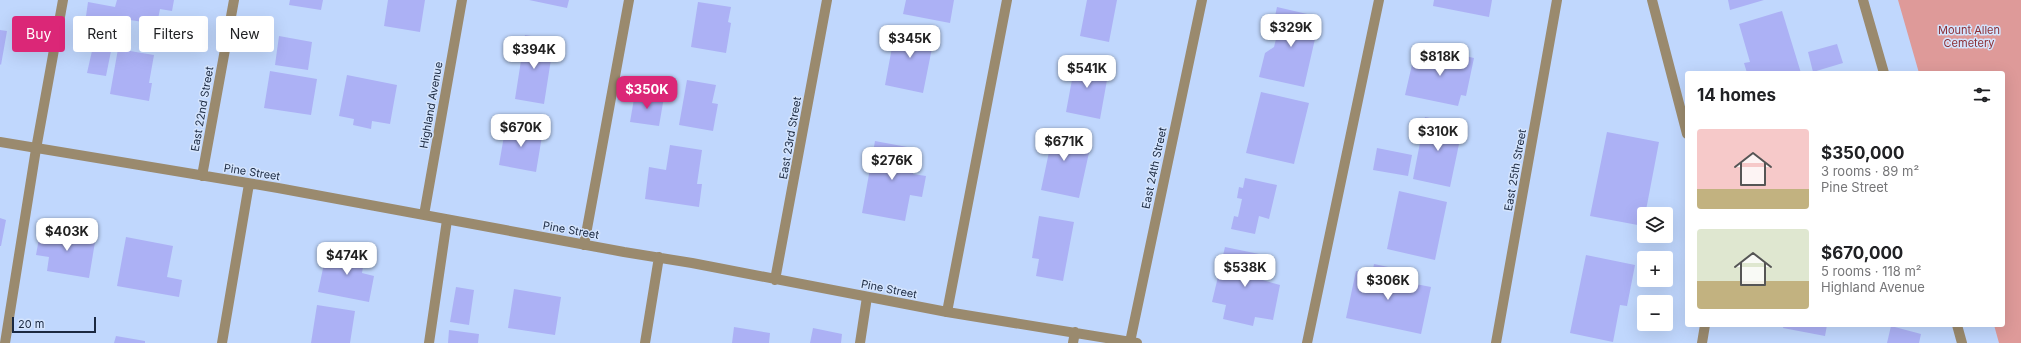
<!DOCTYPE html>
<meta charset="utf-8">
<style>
body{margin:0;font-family:Inter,sans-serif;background:#f6f6f6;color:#202124;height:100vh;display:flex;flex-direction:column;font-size:15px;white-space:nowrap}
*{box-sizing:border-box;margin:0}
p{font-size:13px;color:#757577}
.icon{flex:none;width:22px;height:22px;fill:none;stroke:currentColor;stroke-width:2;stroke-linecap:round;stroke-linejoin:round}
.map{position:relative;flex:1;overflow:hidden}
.sheet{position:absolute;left:1685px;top:71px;width:320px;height:256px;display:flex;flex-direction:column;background:#fff;border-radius:4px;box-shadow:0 4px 16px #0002}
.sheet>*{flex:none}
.banner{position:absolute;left:12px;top:16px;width:380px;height:36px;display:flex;gap:8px}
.fabs{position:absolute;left:1637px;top:207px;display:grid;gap:8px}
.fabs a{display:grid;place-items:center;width:36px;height:36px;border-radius:4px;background:#fff;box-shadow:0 4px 16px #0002;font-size:20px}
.scale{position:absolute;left:12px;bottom:10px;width:84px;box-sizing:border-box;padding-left:4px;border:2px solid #1b2941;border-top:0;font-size:11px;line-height:14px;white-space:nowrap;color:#1b2941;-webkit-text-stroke:3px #d4e4fd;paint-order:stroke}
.price{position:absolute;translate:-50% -34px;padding:0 9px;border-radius:8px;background:#fff;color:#222;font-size:13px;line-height:26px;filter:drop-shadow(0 1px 2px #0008)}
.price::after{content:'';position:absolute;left:50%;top:24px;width:12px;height:9px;margin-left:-6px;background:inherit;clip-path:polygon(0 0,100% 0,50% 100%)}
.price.current{background:#db2777;color:#fff}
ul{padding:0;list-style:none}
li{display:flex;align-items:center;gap:12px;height:100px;padding:0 12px}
li span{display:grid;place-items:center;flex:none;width:112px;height:80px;border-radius:4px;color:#555}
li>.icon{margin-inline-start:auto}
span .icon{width:48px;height:48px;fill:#fffc;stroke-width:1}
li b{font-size:17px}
h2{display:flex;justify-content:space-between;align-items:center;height:48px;padding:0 12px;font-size:17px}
.tag{padding:0 14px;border-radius:4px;background:#fff;box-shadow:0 4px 16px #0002;font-size:14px;line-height:36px}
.tag.current{background:#db2777;color:#fff}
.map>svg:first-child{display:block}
.green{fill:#de9a99}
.building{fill:#acb1f5}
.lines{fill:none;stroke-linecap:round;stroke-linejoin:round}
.service{stroke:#9a8a6e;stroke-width:10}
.minor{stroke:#9a8a6e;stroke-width:10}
.labels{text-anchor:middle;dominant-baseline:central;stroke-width:3;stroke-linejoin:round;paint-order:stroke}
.park-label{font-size:11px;fill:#8b2e34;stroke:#d4e4fd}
.street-label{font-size:11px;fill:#1b2941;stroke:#d4e4fd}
</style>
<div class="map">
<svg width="2021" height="343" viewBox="0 0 2021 343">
<rect width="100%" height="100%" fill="#c0d7fd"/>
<!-- green -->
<path class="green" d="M1898 0H2021V343H1999L1994 325H2003V73H1919Z"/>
<!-- building -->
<path class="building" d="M117 0H174L172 11 160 9 157 24 123 19 121 30 85 23 88 2 115 7Z
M290 0H323L321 10 289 5Z
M388 0H425L420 32 384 26Z
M529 0H569L567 8Z
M906 0H954L950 23 903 14Z
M1087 0H1117L1109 42 1080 36Z
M1434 0H1492L1489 17 1433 6Z
M1728 0H1764L1730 10Z
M698 2 731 7 728 22 731 23 726 53 691 47Z
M1277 7 1320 17 1304 87 1259 77 1265 53 1274 47 1278 31 1272 30Z
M1782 11 1801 73H1747L1744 63 1750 62 1739 24Z
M896 26 935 33 923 93 885 85Z
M0 30 7 31 1 65 0 64Z
M525 35 554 40 544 104 515 99Z
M279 36 312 42 308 70 275 65Z
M94 42 112 46 106 76 87 73Z
M1837 44 1843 63 1813 72 1808 52Z
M1431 48 1474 58 1466 96 1461 95 1458 106 1405 95 1414 56 1429 59Z
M118 49 154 55 149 83H152L149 101 110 94Z
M1076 58 1104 63 1101 79 1107 80 1100 119 1066 112Z
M270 71 317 79 311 115 264 108Z
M347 75 397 85 390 124 372 121 371 129 353 125 354 119 339 116Z
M687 80 716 85 712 103 718 104 713 131 679 125Z
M1261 92 1309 103 1294 164 1246 153Z
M635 93 664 97 659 126 630 122Z
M1425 117 1463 125 1450 187 1413 179Z
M506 124 543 130 536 172 499 165Z
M1041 129 1092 139 1079 198 1041 190 1049 152 1037 150Z
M1607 132 1659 142 1643 226 1590 216Z
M875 141 918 149 913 174 926 176 922 197 910 195 905 221 862 213Z
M670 145 702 150 697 184H702L699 207 645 199 649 167 666 170Z
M1377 148 1412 155 1408 176 1373 170Z
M1245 178 1277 185 1269 219 1259 216 1255 234 1231 229 1234 216 1238 217 1242 199 1237 198 1239 187 1243 188Z
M1399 191 1447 202 1435 260 1387 249Z
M1039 216 1074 222 1063 281 1036 276 1039 259 1032 258Z
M0 218 6 220 1 246H0Z
M41 227 96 236 89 278 47 271 49 257 36 255Z
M126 237 173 246 167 277 182 280 179 297 117 286Z
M339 245 366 250 362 273 374 276 369 302 318 292 325 259 336 261Z
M1225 247 1264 255 1259 279 1280 285 1273 320 1255 317 1253 326 1223 319 1226 305 1212 302Z
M1586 255 1635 265 1627 306 1620 305 1613 342 1570 333Z
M1374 264 1393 268 1390 279 1431 287 1421 334 1346 318 1356 271 1372 275Z
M456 287 474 290 469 325 450 322Z
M514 289 561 297 555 335 508 328Z
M317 305 355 311 350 343H311Z
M1784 325H1827L1825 336 1783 328Z
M1891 326 1921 334 1919 343H1887Z
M734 327 770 333 769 343H732Z
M813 328 842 334 841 343H810Z
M449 330 479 334 478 343H448Z
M116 336 145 341V343H114Z"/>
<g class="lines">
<!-- service -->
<path class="service" d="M584 245 629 0
M947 312 1007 0
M5 343 36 149 63 0
M429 343 447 220
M860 343 867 297
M1307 343 1379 0"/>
<!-- minor -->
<path class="minor" d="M1652 0 1687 134
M1863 0 1884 73
M0 142 278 188 624 252 692 263 947 312 1137 343
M202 176 234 0
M424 215 462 0
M775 280 827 0
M1957 325 1962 343
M1130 342 1202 0
M222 343 249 184
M645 343 659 257
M1073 343 1075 332
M1496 343 1557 0
M1702 343 1705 325"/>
</g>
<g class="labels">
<!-- park labels -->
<g class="park-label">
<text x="1969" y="30">Mount Allen<tspan x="1969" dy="13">Cemetery</tspan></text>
</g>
<!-- street labels -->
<g class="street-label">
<text transform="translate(431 105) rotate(-80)">Highland Avenue</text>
<text transform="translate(202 109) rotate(-80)">East 22nd Street</text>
<text transform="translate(790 138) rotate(-80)">East 23rd Street</text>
<text transform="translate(1154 168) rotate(-78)">East 24th Street</text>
<text transform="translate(1515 170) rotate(-80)">East 25th Street</text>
<text transform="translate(252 172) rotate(9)">Pine Street</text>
<text transform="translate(571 230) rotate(10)">Pine Street</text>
<text transform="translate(889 289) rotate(11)">Pine Street</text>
</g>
</g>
</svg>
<div class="fabs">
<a><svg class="icon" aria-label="layers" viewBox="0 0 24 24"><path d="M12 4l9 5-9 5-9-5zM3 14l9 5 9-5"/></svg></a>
<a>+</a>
<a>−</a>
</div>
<div class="scale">20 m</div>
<b class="price" style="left:1291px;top:48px">$329K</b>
<b class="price" style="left:910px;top:59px">$345K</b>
<b class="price" style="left:534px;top:70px">$394K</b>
<b class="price" style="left:1440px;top:77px">$818K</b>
<b class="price" style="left:1087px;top:89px">$541K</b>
<b class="price current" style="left:647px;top:110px">$350K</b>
<b class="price" style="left:521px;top:148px">$670K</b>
<b class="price" style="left:1438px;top:152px">$310K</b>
<b class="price" style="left:1064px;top:162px">$671K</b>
<b class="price" style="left:892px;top:181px">$276K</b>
<b class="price" style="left:67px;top:252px">$403K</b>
<b class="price" style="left:347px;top:276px">$474K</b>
<b class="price" style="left:1245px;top:288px">$538K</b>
<b class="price" style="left:1388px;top:301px">$306K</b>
<div class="banner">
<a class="tag current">Buy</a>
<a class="tag">Rent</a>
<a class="tag">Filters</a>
<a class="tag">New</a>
</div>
<section class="sheet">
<h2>14 homes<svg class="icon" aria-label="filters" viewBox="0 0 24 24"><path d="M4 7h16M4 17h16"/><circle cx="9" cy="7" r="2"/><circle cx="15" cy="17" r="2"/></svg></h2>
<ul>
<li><span style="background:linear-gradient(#f6c9c9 75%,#c2b280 0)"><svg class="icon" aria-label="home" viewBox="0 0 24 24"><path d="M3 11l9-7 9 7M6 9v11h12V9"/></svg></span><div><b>$350,000</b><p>3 rooms · 89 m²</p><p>Pine Street</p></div></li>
<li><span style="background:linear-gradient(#dfe7d0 65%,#c2b280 0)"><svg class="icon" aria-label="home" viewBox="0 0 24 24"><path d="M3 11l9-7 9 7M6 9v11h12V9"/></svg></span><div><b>$670,000</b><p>5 rooms · 118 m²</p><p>Highland Avenue</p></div></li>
</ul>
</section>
</div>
